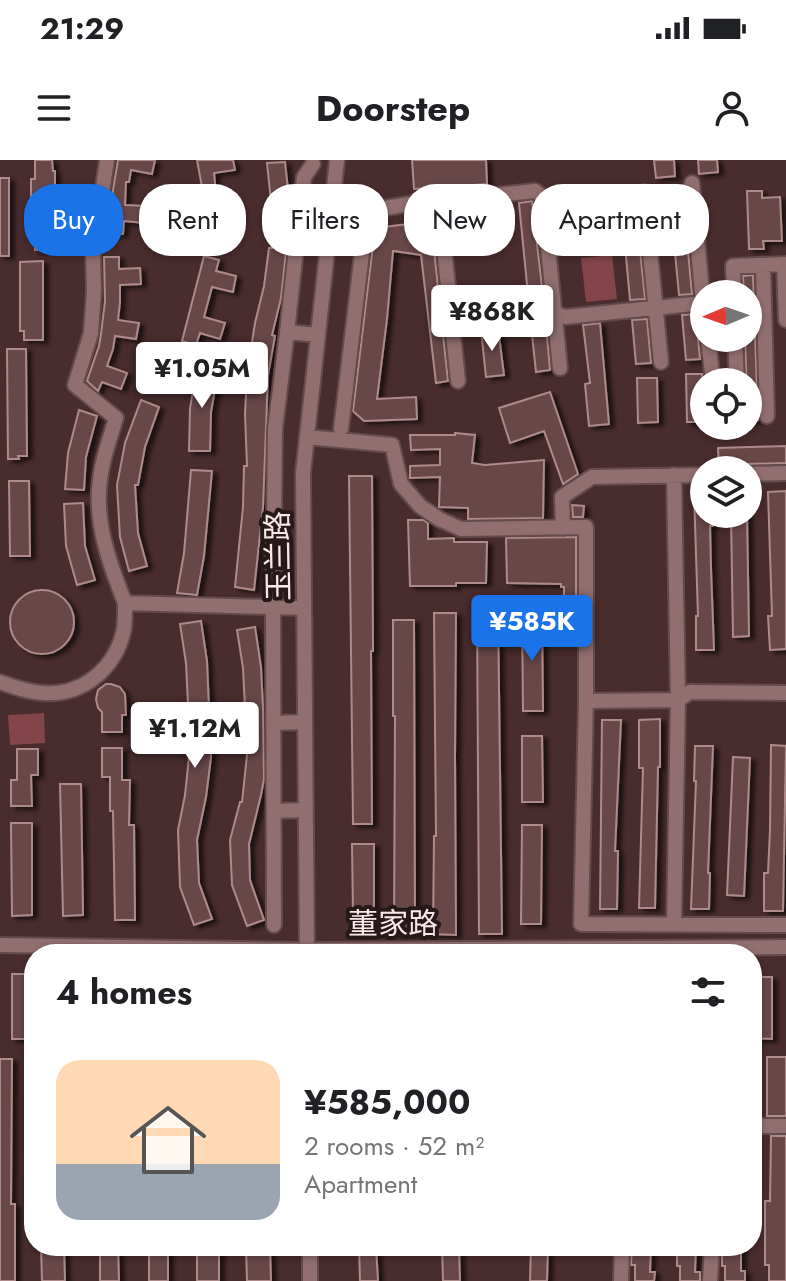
<!DOCTYPE html>
<meta charset="utf-8">
<style>
body{margin:0;font-family:Jost,"Noto Sans SC",sans-serif;background:#f2f2f2;color:#202124;height:100vh;display:flex;flex-direction:column;font-size:30px;white-space:nowrap}
*{box-sizing:border-box;margin:0}
p{font-size:26px;color:#757577}
.icon{flex:none;width:44px;height:44px;fill:none;stroke:currentColor;stroke-width:2;stroke-linecap:round;stroke-linejoin:round}
.map{position:relative;flex:1;overflow:hidden}
.panel{position:absolute;left:24px;top:784px;width:738px;height:312px;display:flex;flex-direction:column;background:#fff;border-radius:32px;box-shadow:0 2px 6px #0004}
.panel>*{flex:none}
.hud{position:absolute;left:24px;top:24px;width:738px;height:72px;display:flex;gap:16px}
.needle{width:52px;rotate:268deg}
.buttons{position:absolute;left:690px;top:120px;display:grid;gap:16px}
.buttons a{display:grid;place-items:center;width:72px;height:72px;border-radius:50%;background:#fff;box-shadow:0 2px 6px #0004;font-size:40px}
.price{position:absolute;translate:-50% -68px;padding:0 18px;border-radius:8px;background:#fff;color:#222;font-size:26px;line-height:52px;filter:drop-shadow(0 2px 4px #0008)}
.price::after{content:'';position:absolute;left:50%;top:48px;width:24px;height:18px;margin-left:-12px;background:inherit;clip-path:polygon(0 0,100% 0,50% 100%)}
.price.active{background:#1a73e8;color:#fff}
ul{padding:0;list-style:none}
li{display:flex;align-items:center;gap:24px;height:200px;padding:0 32px}
li+li{border-top:2px solid #e0e0e0}
li span{display:grid;place-items:center;flex:none;width:224px;height:160px;border-radius:24px;color:#555}
li>.icon{margin-inline-start:auto}
span .icon{width:96px;height:96px;fill:#fffc;stroke-width:1}
li b{font-size:34px}
h2{display:flex;justify-content:space-between;align-items:center;height:96px;padding:0 32px;font-size:34px}
.tag{padding:0 28px;border-radius:32px;background:#fff;box-shadow:0 2px 6px #0004;font-size:28px;line-height:72px}
.tag.active{background:#1a73e8;color:#fff}
.status{display:flex;justify-content:space-between;align-items:center;height:56px;padding:0 40px;background:#fff;direction:ltr}
.status svg{height:22px;fill:currentColor}
header{display:flex;justify-content:space-between;align-items:center;height:104px;padding:0 32px;background:#fff;font-size:36px;font-weight:700}
.map>svg:first-child{display:block}
.green{fill:#834549}
.building{fill:#674748;stroke:#ae8a8b;stroke-width:2;filter:url(#shadow)}
.lines{fill:none;stroke-linecap:round;stroke-linejoin:round}
.minor-casing{stroke:#634a4c;stroke-width:18}
.minor{stroke:#916e6f;stroke-width:14}
.labels{text-anchor:middle;dominant-baseline:central;stroke-width:8;stroke-linejoin:round;paint-order:stroke}
.street-label{font-size:30px;fill:#fbe7e7;stroke:#261919}
</style>
<div class="status"><b>21:29</b><svg viewBox="0 0 49 12"><path d="M0 12V9h3v3zM5 12V6h3v6zM10 12V3h3v9zM15 12V0h3v12zM26 1h20v11H26zM47 4h2v5h-2z"/></svg></div>
<header><svg class="icon" aria-label="menu" viewBox="0 0 24 24"><path d="M4 6h16M4 12h16M4 18h16"/></svg>Doorstep<svg class="icon" aria-label="person" viewBox="0 0 24 24"><circle cx="12" cy="8" r="4"/><path d="M4 21q1-7 8-7t8 7"/></svg></header>
<div class="map">
<svg width="786" height="1121" viewBox="0 0 786 1121">
<defs>
<filter id="shadow"><feDropShadow dx="5" dy="3" stdDeviation="2" flood-color="#0009"/></filter>
</defs>
<rect width="100%" height="100%" fill="#492c2d"/>
<!-- green -->
<path class="green" d="M612 95 617 139 586 142 581 98Z
M44 553 45 583 10 585 8 555Z"/>
<!-- building -->
<path class="building" d="M35 0H52L53 11H55V89L35 90V81H31V19H35Z
M118 0H155L152 14 131 10 129 22H126L125 45 146 46 144 63 124 61 123 74 108 73 109 54Z
M197 0H233L235 10 214 13 217 43 238 42 239 59 218 60V72L204 73 202 27Z
M412 0H486L487 24 414 29Z
M654 0H674L675 16 656 18Z
M698 0H717L718 12 699 14Z
M285 2 289 39V65L281 138 272 175 275 176 268 215 263 347 254 430 235 427 243 347 244 306H247L245 254 247 214 255 163 264 126 269 88H272L271 41 267 3Z
M0 18H9V96H0Z
M682 27 692 134 679 135 669 29Z
M634 30 645 139 630 140 620 31Z
M747 31H762V38L780 37 782 81H763L764 89H749Z
M589 34 593 82 574 84 570 36Z
M532 41 544 144 529 145 519 43Z
M430 52 448 221 436 223 421 95 393 91 387 159 377 239 416 237 417 259 364 261 353 251 375 68 417 63 416 53Z
M204 96 219 100 216 111 236 116 233 132 212 127 204 157 225 163 220 179 200 173 196 185 182 181Z
M104 97H119V109L140 108 141 124 120 125V142L118 160 139 163 136 179 115 176 113 189 107 206 127 213 121 229 102 222 98 231 87 221 99 186 101 174 105 141Z
M43 101V180H24V171H20V102Z
M753 115 758 260 748 261 745 178H748V134H744L743 116Z
M696 154 701 158 703 170 698 178 700 199 686 200 682 155Z
M647 159 651 203 636 204 632 160Z
M600 163 609 264 589 266 585 224 590 223 583 165Z
M546 164 550 210 536 212 531 165Z
M498 168 504 215 486 217 481 170Z
M7 189H26L27 296H18L19 299H8Z
M197 208 218 212 211 252 210 291H189L190 248Z
M686 214H702L704 226V262H687Z
M637 218H657L658 262 638 263Z
M550 232 578 314 563 324 544 271 510 283 499 248Z
M141 240 159 247 145 287 138 325H135L138 373 147 406 129 411 120 377 117 325 125 283Z
M79 250 97 256 86 297 84 330 65 329 68 293Z
M455 273 475 275 472 303 485 305 544 300 543 358 468 359V348L439 347 440 317 410 318V306L440 305V289L411 290 410 275H455Z
M786 286V303L748 304 741 307 719 308 718 288Z
M191 310 212 311 204 396 197 435 177 433 184 393Z
M349 316H372L373 491H371L372 664H353Z
M9 321H29L30 396H10Z
M786 331V489L770 490 768 456H772L768 332Z
M694 332H704V354H713V366H710L711 409 714 490H696V456H698Z
M83 343 85 386 95 420 77 425 66 386 64 344Z
M572 345 584 346 583 357H573Z
M731 354H747L749 476 733 477Z
M408 360H423L428 363V379L454 378V382H487L486 423H456V426H410Z
M576 377V446H564V427H561V424L507 423 506 378Z
M10 462a32 32 0 1 1 64 0a32 32 0 1 1-64 0Z
M477 449H498L502 774H479Z
M434 453H456L455 596 456 775 433 774 434 676H436Z
M522 455H542L543 551H523Z
M393 460H414L415 774H394L395 556H393Z
M201 461 207 501 211 597 206 637 197 680 199 723 212 759 194 765 180 727 178 670 185 635 190 587 186 503 180 464Z
M255 467 261 507 263 548 264 619 261 635 249 684 250 720 264 760 247 766 232 725 230 680 240 642H242L247 595V548H245L243 508 237 470Z
M106 524H111L120 527 125 534 126 555H122V572H102V552L98 548 96 539 98 530Z
M660 559V607H658L655 748H639L643 608H639V560Z
M602 560H621L615 691H618L617 749H600Z
M522 576H542L543 642H522Z
M771 585 786 586 783 751H764V713H768L770 670Z
M695 586H713L708 713H710L709 749H691L696 621H694Z
M102 588H122V620H130L129 665H134L135 760H115L113 651H110V617H102Z
M17 589H38V615H31L32 646H11V620H17Z
M733 597 750 598 744 736 727 735Z
M60 624H81L83 755 63 756Z
M11 663H32V755L12 756Z
M522 665H542L541 764H521Z
M352 684H374V753L353 754Z
M12 814H34V879H12Z
M752 817H772V879L752 878Z
M767 897H786V956H767Z
M0 899H12L11 1044H15V1121H0Z
M771 976H786V1121H769V1105H765V1041H770Z
M41 1086H64L65 1121H42Z
M100 1086H118L119 1121H100Z
M149 1086H168V1121H149Z
M197 1086H219V1121H197Z
M246 1086H270L271 1121H247Z
M359 1086H376L378 1121H360Z
M442 1086H459L460 1121H443Z
M531 1086H548L547 1121H530Z
M632 1086H651L650 1112H655L654 1121H635V1105H631Z
M677 1086H696L695 1112H700V1121H680V1106H677Z
M722 1086H741V1111H745V1121H725V1106H722Z"/>
<g class="lines">
<defs>
<path id="minor" d="M107 0 93 94 94 131 91 173 75 225 116 258C110 278 102 299 100 320 94 362 110 405 125 443
M313 4 304 17 287 172 318 175
M692 23 703 143
M644 32 661 202
M439 40 458 221
M331 57 415 43 535 31 543 37 560 208
M784 104 786 160
M763 105 767 256
M734 134 733 106 786 104
M452 163 554 153 565 157 703 143 704 148
M708 178 713 222
M735 178 737 222
M341 269 367 51
M307 277 392 285 401 324 420 346 439 359 461 369 586 367V541L581 764 786 765
M748 314 786 313
M674 315 678 540 690 532 786 533
M563 368 562 337 592 317 704 315
M0 522C14 527 28 532 43 533 83 536 116 508 124 469 125 461 125 452 125 443L304 448
M586 541 678 540 674 764
M273 563 305 562
M274 651 306 650
M274 765 273 448 275 269 287 172
M0 785 307 790 786 787
M307 794 303 313 337 0
M752 966H786
M310 1086V1121
M621 1121 622 1086
M710 1121 712 1086"/>
</defs>
<!-- minor casing -->
<use href="#minor" class="minor-casing"/>
<!-- minor -->
<use href="#minor" class="minor"/>
</g>
<g class="labels">
<!-- street labels -->
<g class="street-label">
<text transform="translate(278 396) rotate(-91)">玉兰路</text>
<text x="393" y="763">董家路</text>
</g>
</g>
</svg>
<div class="buttons">
<a><svg class="needle" viewBox="-14 -14 28 28"><path d="M0-13l5 13h-10z" fill="#e53935"/><path d="M0 13l5-13h-10z" fill="#757577"/></svg></a>
<a><svg class="icon" aria-label="locate" viewBox="0 0 24 24"><circle cx="12" cy="12" r="6"/><path d="M12 2v4M12 18v4M2 12h4M18 12h4"/></svg></a>
<a><svg class="icon" aria-label="layers" viewBox="0 0 24 24"><path d="M12 4l9 5-9 5-9-5zM3 14l9 5 9-5"/></svg></a>
</div>
<b class="price" style="left:492px;top:193px">¥868K</b>
<b class="price" style="left:202px;top:250px">¥1.05M</b>
<b class="price active" style="left:532px;top:503px">¥585K</b>
<b class="price" style="left:195px;top:610px">¥1.12M</b>
<div class="hud">
<a class="tag active">Buy</a>
<a class="tag">Rent</a>
<a class="tag">Filters</a>
<a class="tag">New</a>
<a class="tag">Apartment</a>
</div>
<section class="panel">
<h2>4 homes<svg class="icon" aria-label="filters" viewBox="0 0 24 24"><path d="M4 7h16M4 17h16"/><circle cx="9" cy="7" r="2"/><circle cx="15" cy="17" r="2"/></svg></h2>
<ul>
<li><span style="background:linear-gradient(#ffd9b3 65%,#9aa5b1 0)"><svg class="icon" aria-label="home" viewBox="0 0 24 24"><path d="M3 11l9-7 9 7M6 9v11h12V9"/></svg></span><div><b>¥585,000</b><p>2 rooms · 52 m²</p><p>Apartment</p></div></li>
</ul>
</section>
</div>
